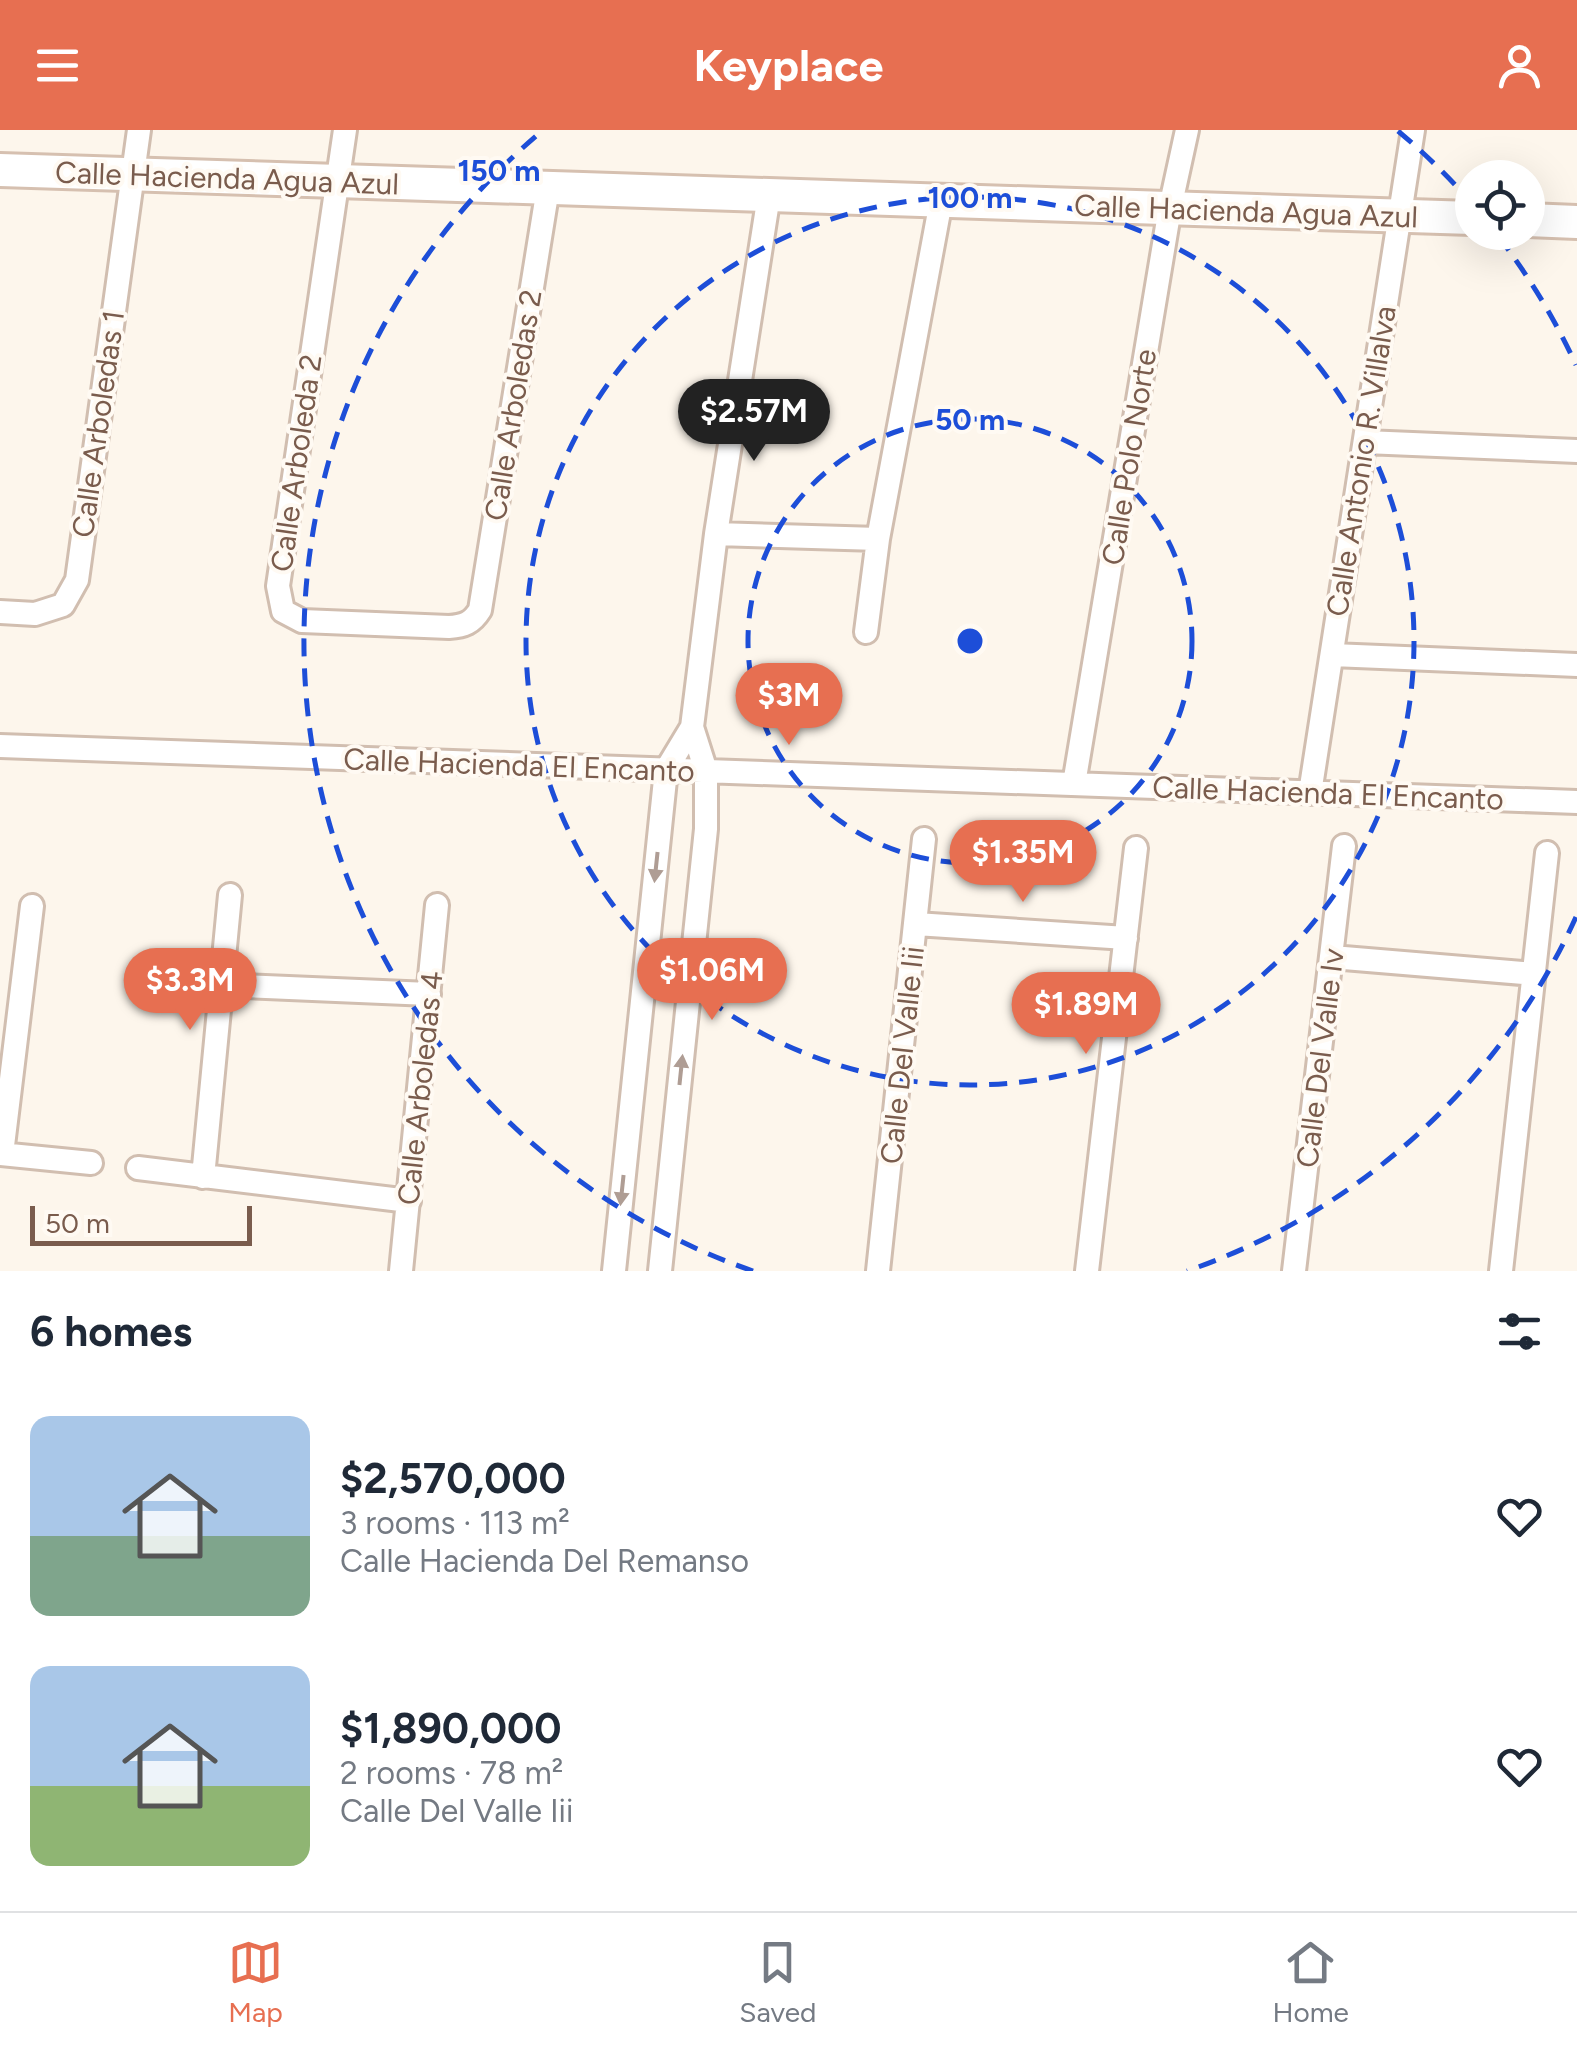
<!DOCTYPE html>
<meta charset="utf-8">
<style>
body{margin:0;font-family:Figtree,sans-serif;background:#f6f6f7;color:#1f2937;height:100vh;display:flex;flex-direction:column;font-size:38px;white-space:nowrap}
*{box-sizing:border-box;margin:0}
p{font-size:32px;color:#747a83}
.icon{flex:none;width:55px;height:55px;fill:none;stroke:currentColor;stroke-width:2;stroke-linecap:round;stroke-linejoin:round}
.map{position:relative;height:1141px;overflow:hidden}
.details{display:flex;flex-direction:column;background:#fff;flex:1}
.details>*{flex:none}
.controls{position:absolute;left:1455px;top:30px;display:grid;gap:20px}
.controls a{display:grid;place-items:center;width:90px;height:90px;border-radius:50%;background:#fff;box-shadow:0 10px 40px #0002;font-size:50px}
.scale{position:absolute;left:30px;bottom:25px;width:222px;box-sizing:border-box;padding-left:10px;border:5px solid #7a5c4d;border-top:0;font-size:28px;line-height:35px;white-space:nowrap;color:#7a5c4d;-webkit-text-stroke:8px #fffaf3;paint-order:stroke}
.price{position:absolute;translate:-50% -85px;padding:0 22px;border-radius:35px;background:#e76f51;color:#fff;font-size:32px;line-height:65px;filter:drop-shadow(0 2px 5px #0008)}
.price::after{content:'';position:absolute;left:50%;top:60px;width:30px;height:22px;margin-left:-15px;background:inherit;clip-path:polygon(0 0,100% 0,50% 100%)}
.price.on{background:#222;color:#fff}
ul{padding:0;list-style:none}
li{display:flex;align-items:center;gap:30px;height:250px;padding:0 30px}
li span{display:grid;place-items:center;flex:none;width:280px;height:200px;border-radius:20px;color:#555}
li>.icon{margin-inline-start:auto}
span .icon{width:120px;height:120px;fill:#fffc;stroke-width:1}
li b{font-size:42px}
h2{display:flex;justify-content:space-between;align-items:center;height:120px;padding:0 30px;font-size:42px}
header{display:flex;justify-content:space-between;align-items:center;height:130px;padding:0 30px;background:#e76f51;color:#fff;font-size:45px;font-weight:700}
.menu{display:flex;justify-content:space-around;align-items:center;height:140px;border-top:2px solid #e0e1e3;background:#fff;font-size:28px;color:#747a83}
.menu a{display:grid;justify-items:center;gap:5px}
.menu .on{color:#e76f51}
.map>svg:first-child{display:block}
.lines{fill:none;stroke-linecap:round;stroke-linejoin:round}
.street-casing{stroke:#d1beb0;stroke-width:28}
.secondary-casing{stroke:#d6c0b0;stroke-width:38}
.street{stroke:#fff;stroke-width:22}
.secondary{stroke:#fff;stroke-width:32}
.oneway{fill:#af9d94}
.ring{fill:none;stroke:#1d4ed8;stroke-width:5;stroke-dasharray:18 12}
.labels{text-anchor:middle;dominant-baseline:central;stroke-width:8;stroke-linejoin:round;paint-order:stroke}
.street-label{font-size:30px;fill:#7a5c4d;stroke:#fffaf3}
.centre{fill:#1d4ed8;stroke:#fffaf3;stroke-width:5}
.ring-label{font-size:30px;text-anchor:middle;font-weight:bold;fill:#1d4ed8;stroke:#fffaf3;stroke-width:8;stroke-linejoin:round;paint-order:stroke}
</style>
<header><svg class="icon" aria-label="menu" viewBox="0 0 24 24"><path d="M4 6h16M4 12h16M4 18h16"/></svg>Keyplace<svg class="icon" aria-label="person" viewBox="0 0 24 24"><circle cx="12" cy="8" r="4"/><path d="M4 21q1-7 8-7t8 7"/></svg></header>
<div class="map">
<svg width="1577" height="1141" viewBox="0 0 1577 1141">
<rect width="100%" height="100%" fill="#fdf6ec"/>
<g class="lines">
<defs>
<path id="street" d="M345 0 278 456 283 481 302 491 449 497C464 496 472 493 480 480L548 58
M1365 312 1577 321
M716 404 878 409
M0 482 35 484 63 475 77 450 139 0
M866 502 878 409 941 71
M1332 525 1577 535
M0 616 1577 672
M1074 654 1170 78 1187 0
M1310 663 1413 0
M916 794 1126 808
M1332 827 1534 844
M221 855 429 864
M0 1024 91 1033
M2 1024 32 776
M138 1038 409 1071
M203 1047 230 765
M401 1141 437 775
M614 1141 666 640 692 597 716 404 769 65
M660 1141 706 699V641L692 597
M878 1141 924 709
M1087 1141 1136 718
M1294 1141 1344 716
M1501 1141 1547 723"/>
<path id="secondary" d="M0 40 1472 88
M1528 90 1577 92"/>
</defs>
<!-- street casing -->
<use href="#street" class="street-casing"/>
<!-- secondary casing -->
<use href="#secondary" class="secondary-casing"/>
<!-- street -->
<use href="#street" class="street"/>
<!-- secondary -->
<use href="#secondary" class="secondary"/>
</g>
<!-- one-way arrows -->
<defs><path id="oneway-solid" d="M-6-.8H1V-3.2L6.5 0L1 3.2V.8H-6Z" transform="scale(2.5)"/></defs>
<g class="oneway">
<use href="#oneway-solid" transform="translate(656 737) rotate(96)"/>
<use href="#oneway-solid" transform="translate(681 940) rotate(-84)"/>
<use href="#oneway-solid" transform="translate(622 1060) rotate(96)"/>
</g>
<!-- distance rings -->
<g class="ring">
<circle cx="970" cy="511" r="222"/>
<circle cx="970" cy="511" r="444"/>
<path d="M1576 787A666 666 0 0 1 1187 1141M753 1141A666 666 0 0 1 542 1M1398 1A666 666 0 0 1 1469 70M1498 106A666 666 0 0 1 1576 235"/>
</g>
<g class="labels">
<!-- street labels -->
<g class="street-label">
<text transform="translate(227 48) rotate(2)">Calle Hacienda Agua Azul</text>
<text transform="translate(1246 81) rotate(2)">Calle Hacienda Agua Azul</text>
<text transform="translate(513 275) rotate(-81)">Calle Arboledas 2</text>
<text transform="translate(98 294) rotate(-82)">Calle Arboledas 1</text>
<text transform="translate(1129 327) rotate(-81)">Calle Polo Norte</text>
<text transform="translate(1361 331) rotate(-81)">Calle Antonio R. Villalva</text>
<text transform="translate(296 333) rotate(-82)">Calle Arboleda 2</text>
<text transform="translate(519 635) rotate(2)">Calle Hacienda El Encanto</text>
<text transform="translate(1328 663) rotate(2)">Calle Hacienda El Encanto</text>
<text transform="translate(902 925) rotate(-84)">Calle Del Valle Iii</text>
<text transform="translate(1320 928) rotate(-83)">Calle Del Valle Iv</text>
<text transform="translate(420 958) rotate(-84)">Calle Arboledas 4</text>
</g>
</g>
<circle cx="970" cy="511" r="15" class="centre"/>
<g class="ring-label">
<text x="499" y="51">150 m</text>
<text x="970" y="78">100 m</text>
<text x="970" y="300">50 m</text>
</g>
</svg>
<div class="controls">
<a><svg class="icon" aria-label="locate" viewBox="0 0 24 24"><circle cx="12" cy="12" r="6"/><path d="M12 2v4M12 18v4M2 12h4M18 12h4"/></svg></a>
</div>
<div class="scale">50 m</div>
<b class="price on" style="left:754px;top:334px">$2.57M</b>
<b class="price" style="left:789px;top:618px">$3M</b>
<b class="price" style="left:1023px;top:775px">$1.35M</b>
<b class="price" style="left:712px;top:893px">$1.06M</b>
<b class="price" style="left:190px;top:903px">$3.3M</b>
<b class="price" style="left:1086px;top:927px">$1.89M</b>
</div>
<section class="details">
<h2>6 homes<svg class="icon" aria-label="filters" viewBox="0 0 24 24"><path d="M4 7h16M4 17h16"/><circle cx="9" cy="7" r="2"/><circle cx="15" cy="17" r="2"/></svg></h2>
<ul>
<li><span style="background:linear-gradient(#a9c7e8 60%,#7fa58c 0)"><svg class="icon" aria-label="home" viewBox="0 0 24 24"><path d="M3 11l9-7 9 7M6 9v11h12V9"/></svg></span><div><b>$2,570,000</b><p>3 rooms · 113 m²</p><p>Calle Hacienda Del Remanso</p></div><svg class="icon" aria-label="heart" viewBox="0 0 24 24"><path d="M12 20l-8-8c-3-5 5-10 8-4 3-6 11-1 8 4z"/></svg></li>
<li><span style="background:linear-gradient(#a9c7e8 60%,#8fb573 0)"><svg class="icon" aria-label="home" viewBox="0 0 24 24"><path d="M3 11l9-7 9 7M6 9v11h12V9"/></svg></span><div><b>$1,890,000</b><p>2 rooms · 78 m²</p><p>Calle Del Valle Iii</p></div><svg class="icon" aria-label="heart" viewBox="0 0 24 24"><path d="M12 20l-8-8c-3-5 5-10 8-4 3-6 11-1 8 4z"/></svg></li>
</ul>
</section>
<nav class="menu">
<a class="on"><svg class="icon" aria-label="map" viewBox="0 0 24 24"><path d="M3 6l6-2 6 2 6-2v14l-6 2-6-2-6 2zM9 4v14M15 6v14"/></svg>Map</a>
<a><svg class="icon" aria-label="saved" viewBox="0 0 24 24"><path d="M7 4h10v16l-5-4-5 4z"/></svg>Saved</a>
<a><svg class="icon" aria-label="home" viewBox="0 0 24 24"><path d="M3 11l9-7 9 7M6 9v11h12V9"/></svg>Home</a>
</nav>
